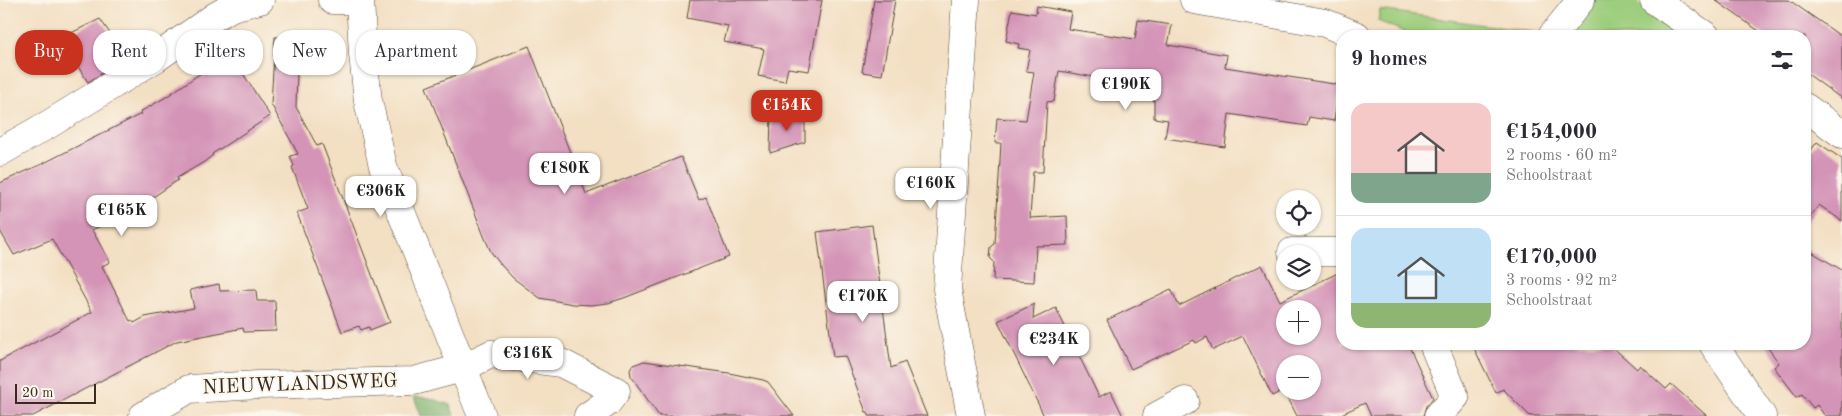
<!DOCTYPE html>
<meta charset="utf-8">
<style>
body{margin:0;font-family:"Old Standard TT",serif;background:#f7f7f7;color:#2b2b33;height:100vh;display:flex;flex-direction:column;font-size:19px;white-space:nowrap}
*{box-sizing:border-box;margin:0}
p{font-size:16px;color:#7c7c81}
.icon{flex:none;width:28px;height:28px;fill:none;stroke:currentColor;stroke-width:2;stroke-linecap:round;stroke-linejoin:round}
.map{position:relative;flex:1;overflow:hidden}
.details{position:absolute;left:1336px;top:30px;width:475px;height:320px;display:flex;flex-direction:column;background:#fff;border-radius:20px;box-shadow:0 1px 4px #0004}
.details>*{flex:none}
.banner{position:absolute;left:15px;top:30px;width:475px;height:45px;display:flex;gap:10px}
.tools{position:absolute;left:1276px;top:190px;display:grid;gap:10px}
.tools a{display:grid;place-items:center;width:45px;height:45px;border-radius:50%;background:#fff;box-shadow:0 1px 4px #0004;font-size:25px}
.scale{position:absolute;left:15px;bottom:12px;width:81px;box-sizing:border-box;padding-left:5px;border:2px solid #3b2a1e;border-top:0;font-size:14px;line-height:18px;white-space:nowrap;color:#3b2a1e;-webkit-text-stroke:4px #fbf7ec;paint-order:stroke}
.price{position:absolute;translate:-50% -42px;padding:0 11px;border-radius:10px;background:#fff;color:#222;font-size:16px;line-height:32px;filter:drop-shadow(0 1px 2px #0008)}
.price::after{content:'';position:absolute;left:50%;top:30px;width:15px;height:11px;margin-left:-8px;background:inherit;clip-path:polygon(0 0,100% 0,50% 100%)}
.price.selected{background:#c8321e;color:#fff}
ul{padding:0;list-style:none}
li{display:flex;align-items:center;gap:15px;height:125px;padding:0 15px}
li+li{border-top:1px solid #e1e1e2}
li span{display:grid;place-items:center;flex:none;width:140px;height:100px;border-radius:15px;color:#555}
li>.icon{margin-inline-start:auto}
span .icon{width:60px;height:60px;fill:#fffc;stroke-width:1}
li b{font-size:21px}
h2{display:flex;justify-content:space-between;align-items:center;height:60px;padding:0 15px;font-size:21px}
.tag{padding:0 18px;border-radius:20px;background:#fff;box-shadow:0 1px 4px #0004;font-size:18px;line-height:45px}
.tag.selected{background:#c8321e;color:#fff}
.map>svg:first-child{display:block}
.green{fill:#9dce7e;stroke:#6c7c4e}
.forest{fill:#7eb16d;stroke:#5c6e46}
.building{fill:#d494b7;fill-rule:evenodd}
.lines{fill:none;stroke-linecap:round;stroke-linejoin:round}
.minor-casing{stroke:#574537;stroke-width:29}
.tertiary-casing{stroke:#574537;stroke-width:29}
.secondary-casing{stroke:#574537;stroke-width:29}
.minor{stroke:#fff;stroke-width:28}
.tertiary{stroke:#fff;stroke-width:28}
.secondary{stroke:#fff;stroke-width:28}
.labels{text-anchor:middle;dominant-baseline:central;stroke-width:4;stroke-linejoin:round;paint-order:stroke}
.street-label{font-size:20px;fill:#3b2a1e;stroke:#fbf7ec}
</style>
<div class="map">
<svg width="1842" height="416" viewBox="0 0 1842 416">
<rect width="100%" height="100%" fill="#fbf7ec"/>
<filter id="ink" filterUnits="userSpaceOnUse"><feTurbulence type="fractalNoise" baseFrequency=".02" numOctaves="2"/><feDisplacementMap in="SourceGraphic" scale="10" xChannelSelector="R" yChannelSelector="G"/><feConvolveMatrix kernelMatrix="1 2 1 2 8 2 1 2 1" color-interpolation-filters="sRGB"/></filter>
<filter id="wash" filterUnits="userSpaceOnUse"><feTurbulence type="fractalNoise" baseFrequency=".0096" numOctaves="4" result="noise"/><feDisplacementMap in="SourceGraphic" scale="20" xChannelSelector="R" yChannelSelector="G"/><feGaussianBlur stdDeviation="1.12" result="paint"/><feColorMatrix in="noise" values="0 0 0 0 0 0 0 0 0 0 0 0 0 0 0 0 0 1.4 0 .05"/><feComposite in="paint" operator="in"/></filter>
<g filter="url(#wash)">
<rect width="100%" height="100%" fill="#f3dfc2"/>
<!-- green -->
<path class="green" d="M1594 0H1634L1686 36H1570L1567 34Z
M1380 10 1533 32 1530 36H1415L1378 21Z"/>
<!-- forest -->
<path class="forest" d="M414 397 430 398 450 405 455 416H421Z"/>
<g id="blocks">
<!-- building -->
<path class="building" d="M690 0H822L809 71 788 68 785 81 758 76 764 49 724 42 728 26 687 18Z
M874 0H895L882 75 862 72Z
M1715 0H1789L1842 37V99L1805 72V36H1766Z
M1037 6 1071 12 1068 29 1135 39 1138 20 1172 25 1168 45 1227 55 1225 67 1340 85 1334 121 1309 117 1307 126 1229 114 1225 147 1165 138 1168 120 1154 118V100L1098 90 1100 78 1059 71 1054 101 1047 102 1043 172H1033L1030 218 1067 216 1068 245 1036 246 1034 282 993 280 994 262 990 258 991 247 995 244 1001 143H995L997 118 1026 120 1034 72 1026 71 1030 50 1018 48 1019 44 1006 41 1012 10 1036 14Z
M100 19 127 58 88 82 73 59 57 71 40 48Z
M275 37 317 39 315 73 297 72 296 107 317 146 322 144 390 322 370 330 369 327 361 330 359 326 342 332 297 213 308 209 292 167 294 166 290 156 298 154 271 104Z
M529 46 586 194 681 157 699 200 706 197 729 257 624 298 608 303 591 305 573 304 540 298 513 278 501 265 491 252 484 236 426 87Z
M230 53 270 116 212 154 213 155 204 162 177 178 178 180 140 206 92 230 110 262 102 266 130 321 132 320 134 323 145 317 194 308 190 290 219 284 220 291 256 290 257 301H275L276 331 244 332 243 328 177 341 33 416H0V361L92 312 52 239 14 255 0 231V183L44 163 141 114 140 112 166 97Z
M805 115V142L770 153 771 116Z
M1817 142 1842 159V221L1819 205 1805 224V158Z
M872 225 891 368 905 362 927 416H869L868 412H866L845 356 833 357 817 232Z
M1805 248 1842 270V416H1825L1817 405 1813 408 1802 394 1797 397 1774 367 1779 363 1765 344H1805Z
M1262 265 1280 301 1342 271V344H1408L1433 398 1426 406 1423 416H1371L1365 403 1337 416H1297L1284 390 1272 396 1243 336 1213 350 1207 337 1196 343 1194 340 1131 369 1107 320 1171 289 1179 306ZM1285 309H1312V336H1285ZM1285 364H1312V391H1285Z
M1034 304 1033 319 1056 308 1099 397 1111 391 1123 416H1044L998 321Z
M1472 344H1609L1637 369 1640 365 1666 389 1671 384 1707 416H1530L1503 389 1496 393Z
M644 361 729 373 763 380 768 382 794 416H659L631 376 630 370 633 365Z"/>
</g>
</g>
<g filter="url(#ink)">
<use href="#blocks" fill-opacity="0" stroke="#574537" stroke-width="1"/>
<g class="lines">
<defs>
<path id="minor" d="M332 0H348
M966 0 947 289 971 416
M1654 0 1706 36
M1552 36 1581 0
M1805 107 1842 134
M0 152 51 123 156 58 216 16 232 7 260 0
M1292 252H1342
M1433 344 1455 397 1438 416
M143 416 189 389 258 385 414 381 462 368 491 354 561 363 616 391 608 402 588 416
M1157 416 1185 401"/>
<path id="tertiary" d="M1194 0 1325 23 1357 36
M1713 344 1762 416"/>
<path id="secondary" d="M360 0 363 54 368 101 383 166 482 416"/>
</defs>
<!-- minor casing -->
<use href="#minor" class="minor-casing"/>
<!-- tertiary casing -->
<use href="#tertiary" class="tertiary-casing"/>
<!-- secondary casing -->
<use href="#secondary" class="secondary-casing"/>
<!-- minor -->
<use href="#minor" class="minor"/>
<!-- tertiary -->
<use href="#tertiary" class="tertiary"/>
<!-- secondary -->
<use href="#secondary" class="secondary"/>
</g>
</g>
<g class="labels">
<!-- street labels -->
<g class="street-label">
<text transform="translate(300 385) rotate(-2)">NIEUWLANDSWEG</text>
</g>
</g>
</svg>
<div class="tools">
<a><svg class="icon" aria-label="locate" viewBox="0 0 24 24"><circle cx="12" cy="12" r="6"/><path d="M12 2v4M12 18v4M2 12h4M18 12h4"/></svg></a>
<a><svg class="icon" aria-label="layers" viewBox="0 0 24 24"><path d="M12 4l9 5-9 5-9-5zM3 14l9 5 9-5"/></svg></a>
<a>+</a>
<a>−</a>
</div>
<div class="scale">20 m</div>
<b class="price" style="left:1126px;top:111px">€190K</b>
<b class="price selected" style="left:787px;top:132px">€154K</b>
<b class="price" style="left:565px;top:195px">€180K</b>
<b class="price" style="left:931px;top:210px">€160K</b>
<b class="price" style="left:381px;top:218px">€306K</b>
<b class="price" style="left:122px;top:237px">€165K</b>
<b class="price" style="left:863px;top:323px">€170K</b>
<b class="price" style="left:1054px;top:366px">€234K</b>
<b class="price" style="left:528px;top:380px">€316K</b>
<div class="banner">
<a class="tag selected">Buy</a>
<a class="tag">Rent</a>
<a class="tag">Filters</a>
<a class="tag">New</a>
<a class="tag">Apartment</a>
</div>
<section class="details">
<h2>9 homes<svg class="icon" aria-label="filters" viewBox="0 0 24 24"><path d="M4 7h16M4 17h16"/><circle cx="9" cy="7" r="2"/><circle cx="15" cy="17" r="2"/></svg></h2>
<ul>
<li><span style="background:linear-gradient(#f6c9c9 70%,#7fa58c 0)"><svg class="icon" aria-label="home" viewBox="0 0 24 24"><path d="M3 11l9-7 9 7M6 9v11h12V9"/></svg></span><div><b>€154,000</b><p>2 rooms · 60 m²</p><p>Schoolstraat</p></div></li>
<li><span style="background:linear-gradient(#bfe0f5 75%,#8fb573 0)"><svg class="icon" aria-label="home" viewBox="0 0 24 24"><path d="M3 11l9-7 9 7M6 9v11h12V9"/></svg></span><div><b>€170,000</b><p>3 rooms · 92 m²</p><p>Schoolstraat</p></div></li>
</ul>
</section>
</div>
